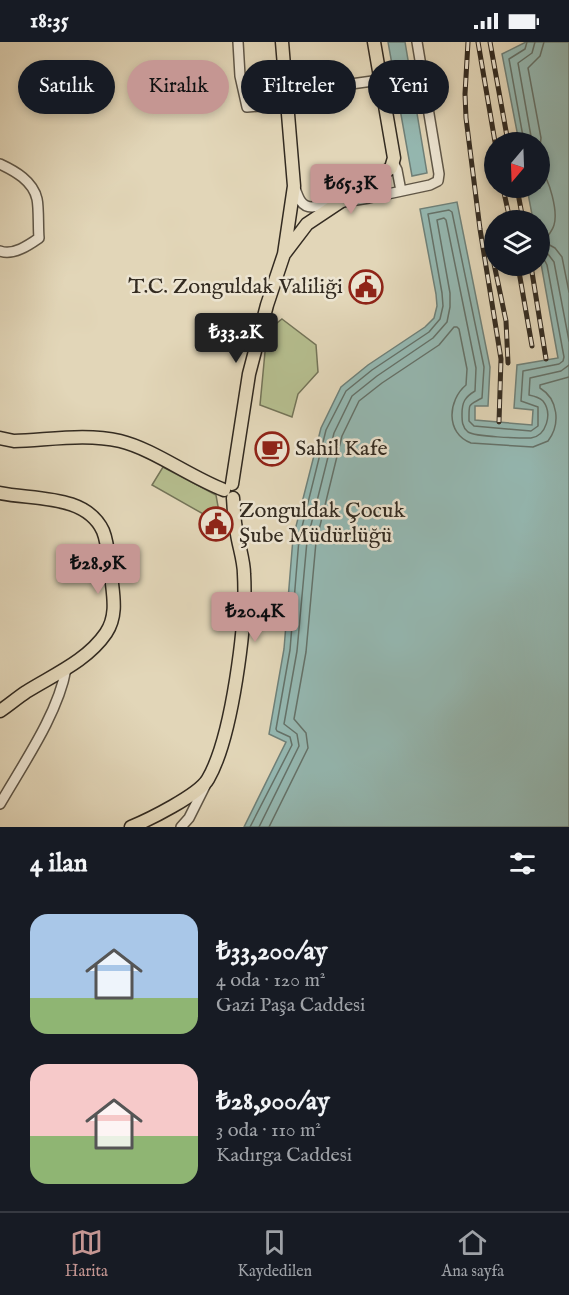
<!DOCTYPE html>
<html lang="tr">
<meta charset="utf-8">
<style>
body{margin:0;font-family:"IM FELL English",serif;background:#20242c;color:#f1f3f6;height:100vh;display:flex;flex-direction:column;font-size:22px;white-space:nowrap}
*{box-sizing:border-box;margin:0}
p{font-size:20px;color:#9ea1a6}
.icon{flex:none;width:33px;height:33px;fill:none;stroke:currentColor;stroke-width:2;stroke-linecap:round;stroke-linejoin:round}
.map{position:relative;height:785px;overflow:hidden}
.details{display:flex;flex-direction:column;background:#171b24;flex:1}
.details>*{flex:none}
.guide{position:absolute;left:18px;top:18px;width:534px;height:54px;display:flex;gap:12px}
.needle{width:39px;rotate:199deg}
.controls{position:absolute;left:484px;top:90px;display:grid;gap:12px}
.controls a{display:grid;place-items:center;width:66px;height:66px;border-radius:50%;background:#171b24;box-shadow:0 3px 9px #0003;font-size:30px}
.price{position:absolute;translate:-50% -51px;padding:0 14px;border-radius:6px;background:#c59692;color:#111;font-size:20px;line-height:39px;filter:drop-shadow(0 2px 3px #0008)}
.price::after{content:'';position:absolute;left:50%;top:36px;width:18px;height:14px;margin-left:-9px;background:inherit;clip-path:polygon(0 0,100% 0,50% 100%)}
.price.selected{background:#222;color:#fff}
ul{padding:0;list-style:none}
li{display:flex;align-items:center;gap:18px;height:150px;padding:0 30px}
li span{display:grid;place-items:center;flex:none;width:168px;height:120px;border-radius:18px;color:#555}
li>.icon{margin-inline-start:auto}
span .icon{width:72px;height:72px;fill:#fffc;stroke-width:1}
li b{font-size:26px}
h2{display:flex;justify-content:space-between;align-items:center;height:72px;padding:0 30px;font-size:26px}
.tag{padding:0 21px;border-radius:27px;background:#171b24;box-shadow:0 3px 9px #0003;font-size:21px;line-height:54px}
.tag.selected{background:#c59692;color:#111}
.status{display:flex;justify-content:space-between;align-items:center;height:42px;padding:0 30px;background:#171b24;direction:ltr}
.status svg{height:16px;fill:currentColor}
.menu{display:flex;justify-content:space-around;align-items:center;height:84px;border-top:2px solid #363941;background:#171b24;font-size:16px;color:#9ea1a6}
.menu a{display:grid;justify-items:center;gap:3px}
.menu .selected{color:#c59692}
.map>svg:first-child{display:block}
.green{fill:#b5bd8e;stroke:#747458;stroke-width:1.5}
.water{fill:#95b9b3;stroke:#6e8079;stroke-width:1.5}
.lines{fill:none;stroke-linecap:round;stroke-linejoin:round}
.shore{stroke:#64726a;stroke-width:1.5}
.minor-casing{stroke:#5f5647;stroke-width:12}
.major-casing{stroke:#332b21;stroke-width:15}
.minor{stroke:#ece4d1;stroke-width:9}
.major{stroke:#e2d6b8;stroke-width:12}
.rail-casing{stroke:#332b21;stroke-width:5}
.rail{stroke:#ece4d1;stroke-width:3;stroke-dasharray:9;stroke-linecap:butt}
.labels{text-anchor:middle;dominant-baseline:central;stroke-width:5;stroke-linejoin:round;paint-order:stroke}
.poi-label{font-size:22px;fill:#332b21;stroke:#ece4d1;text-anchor:start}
</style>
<div class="status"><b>18:35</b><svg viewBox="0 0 49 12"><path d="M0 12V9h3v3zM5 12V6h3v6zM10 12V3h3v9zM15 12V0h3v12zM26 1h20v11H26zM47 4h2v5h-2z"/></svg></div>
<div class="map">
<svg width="569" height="785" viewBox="0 0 569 785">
<rect width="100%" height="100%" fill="#e2d6b8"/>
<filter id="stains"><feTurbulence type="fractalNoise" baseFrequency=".00333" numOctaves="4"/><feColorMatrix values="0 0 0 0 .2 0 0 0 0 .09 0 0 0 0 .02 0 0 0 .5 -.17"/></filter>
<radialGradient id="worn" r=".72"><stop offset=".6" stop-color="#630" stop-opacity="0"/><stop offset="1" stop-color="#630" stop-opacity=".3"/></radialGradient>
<!-- green -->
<path class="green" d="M282 277 316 303 318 330 298 352 292 375 260 363 267 289Z
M163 425 216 453 219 470 205 473 152 443Z"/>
<!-- water -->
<path class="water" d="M388 0H405L427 131 412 134Z
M526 0H569V785H244L286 700 269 692 284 607 293 496 321 386 341 345 368 323 425 285 434 276 437 264 436 252 420 167 457 160 490 325 488 364H475V378L532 383 533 368 514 366 517 323 558 316 540 216V178H533L527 146H540V100H519L502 12Z"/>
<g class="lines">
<!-- shore -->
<path class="shore" d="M524 100 509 17 525 7 527 0
M532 100 518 21 532 11 535 0
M540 105 541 96 528 26 540 14 544 0
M540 128C550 137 558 170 554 183 552 190 547 194 544 200L555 206 562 215 569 250
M540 210 548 212 554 220 569 299
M250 785 292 703 290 695 277 689 276 687 290 608 299 497 326 388 346 349 372 328 429 290 440 277 443 264 442 251 428 172 449 168 452 170 484 325 482 356C468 364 469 360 469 379L474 384 531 389 538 384V365L521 359 523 329 559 322 563 319 564 315 547 223 545 219 540 217
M259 785 299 704 297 692 284 682 297 609 307 499 334 391 352 354 377 334 433 296 447 280 450 265V251L437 178 444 176 446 178 476 326 475 349C465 355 462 360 462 372 462 379 462 385 468 390 476 395 518 396 531 396 546 394 553 372 543 359 539 355 534 354 529 353L530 336 561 329 569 323
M269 785 308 706 306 691 294 677 306 610 316 500 342 394 359 359 382 341 439 303 454 285H457L459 287 467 327 466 343C448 358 445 391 471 401L533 405 548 399C561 382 558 357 540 346V343L569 335"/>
<defs>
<path id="minor" d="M238 0 240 34 247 65 287 62
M286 51 380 38
M393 120 397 128 401 149
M0 122C15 129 33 139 37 157 39 166 38 186 39 196 29 203 13 214 0 209
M295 146C298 155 301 165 312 165L369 156 430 143 438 139 439 132 417 0
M0 762C23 722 58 672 66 627
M181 785 189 776 205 744"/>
<path id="major" d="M285 211 307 182 391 126 394 116 374 0
M0 396 14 399C48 398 86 391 120 399 153 407 190 435 224 448
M232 442 249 332 267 263 284 212 294 144 282 0
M0 451C33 458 86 452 103 489 108 501 109 520 111 533 113 553 118 573 106 591 87 619 53 633 26 650 17 656 9 663 0 669
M131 785C148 778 199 753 208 737 232 696 247 581 244 532 244 519 239 505 237 492 234 480 234 468 233 456"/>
</defs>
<!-- minor casing -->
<use href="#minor" class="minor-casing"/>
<!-- major casing -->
<use href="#major" class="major-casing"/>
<!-- minor -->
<use href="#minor" class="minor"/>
<!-- major -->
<use href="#major" class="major"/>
<defs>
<path id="rail" d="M468 0 465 52 466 76 480 187 501 317 499 380
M478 0 495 100
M490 0 508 100
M503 146 510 178
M517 146 523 178
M493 217 506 279 508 321
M518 224 532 304
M531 224 546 317"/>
</defs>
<!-- rail casing -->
<use href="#rail" class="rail-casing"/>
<!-- rail -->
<use href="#rail" class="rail"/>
</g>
<!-- icons -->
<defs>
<symbol id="civic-ring" viewBox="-11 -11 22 22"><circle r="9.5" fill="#ece4d1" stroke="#8f2418" stroke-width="1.5"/><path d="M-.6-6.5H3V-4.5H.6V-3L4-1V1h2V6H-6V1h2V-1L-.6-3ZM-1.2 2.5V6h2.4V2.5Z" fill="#8f2418"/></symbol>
<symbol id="cafe-ring" viewBox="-11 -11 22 22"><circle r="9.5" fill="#ece4d1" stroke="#8f2418" stroke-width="1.5"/><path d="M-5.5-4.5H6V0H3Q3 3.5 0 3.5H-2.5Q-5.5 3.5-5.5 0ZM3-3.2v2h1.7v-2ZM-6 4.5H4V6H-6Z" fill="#8f2418"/></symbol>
</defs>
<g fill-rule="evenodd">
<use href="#civic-ring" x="347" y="226" width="38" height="38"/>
<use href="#cafe-ring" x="253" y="388" width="38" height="38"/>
<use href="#civic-ring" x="197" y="463" width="38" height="38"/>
</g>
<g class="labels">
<!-- poi labels -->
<g class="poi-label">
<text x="343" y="245" text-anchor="end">T.C. Zonguldak Valiliği</text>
<text x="295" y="407">Sahil Kafe</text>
<text x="239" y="469">Zonguldak Çocuk<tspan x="239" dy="25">Şube Müdürlüğü</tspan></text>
</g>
</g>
<rect width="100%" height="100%" filter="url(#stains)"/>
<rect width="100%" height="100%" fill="url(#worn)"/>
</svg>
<div class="controls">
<a><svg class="needle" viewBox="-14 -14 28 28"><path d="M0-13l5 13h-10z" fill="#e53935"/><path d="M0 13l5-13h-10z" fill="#9ea1a6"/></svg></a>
<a><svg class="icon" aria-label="layers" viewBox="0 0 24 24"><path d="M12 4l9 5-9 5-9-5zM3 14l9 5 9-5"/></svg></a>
</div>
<b class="price" style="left:351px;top:173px">₺65.3K</b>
<b class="price selected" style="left:236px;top:322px">₺33.2K</b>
<b class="price" style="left:98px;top:553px">₺28.9K</b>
<b class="price" style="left:255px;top:601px">₺20.4K</b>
<div class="guide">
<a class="tag">Satılık</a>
<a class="tag selected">Kiralık</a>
<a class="tag">Filtreler</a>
<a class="tag">Yeni</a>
</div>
</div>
<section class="details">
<h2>4 ilan<svg class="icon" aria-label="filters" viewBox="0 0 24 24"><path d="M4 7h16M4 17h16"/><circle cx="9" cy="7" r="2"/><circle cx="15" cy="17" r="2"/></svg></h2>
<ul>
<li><span style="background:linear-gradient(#a9c7e8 70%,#8fb573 0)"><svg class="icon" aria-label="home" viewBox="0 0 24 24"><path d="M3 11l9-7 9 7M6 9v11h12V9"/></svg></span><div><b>₺33,200/ay</b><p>4 oda · 120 m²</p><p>Gazi Paşa Caddesi</p></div></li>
<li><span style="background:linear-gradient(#f6c9c9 60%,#8fb573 0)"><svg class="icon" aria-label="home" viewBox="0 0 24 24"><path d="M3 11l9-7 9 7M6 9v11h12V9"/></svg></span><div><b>₺28,900/ay</b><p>3 oda · 110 m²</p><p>Kadırga Caddesi</p></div></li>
</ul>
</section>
<nav class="menu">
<a class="selected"><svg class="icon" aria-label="map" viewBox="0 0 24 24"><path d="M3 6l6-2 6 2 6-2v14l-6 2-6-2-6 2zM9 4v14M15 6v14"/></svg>Harita</a>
<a><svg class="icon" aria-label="saved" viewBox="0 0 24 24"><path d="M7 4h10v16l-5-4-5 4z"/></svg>Kaydedilen</a>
<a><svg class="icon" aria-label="home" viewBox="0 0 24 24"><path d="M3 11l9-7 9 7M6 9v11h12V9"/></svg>Ana sayfa</a>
</nav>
